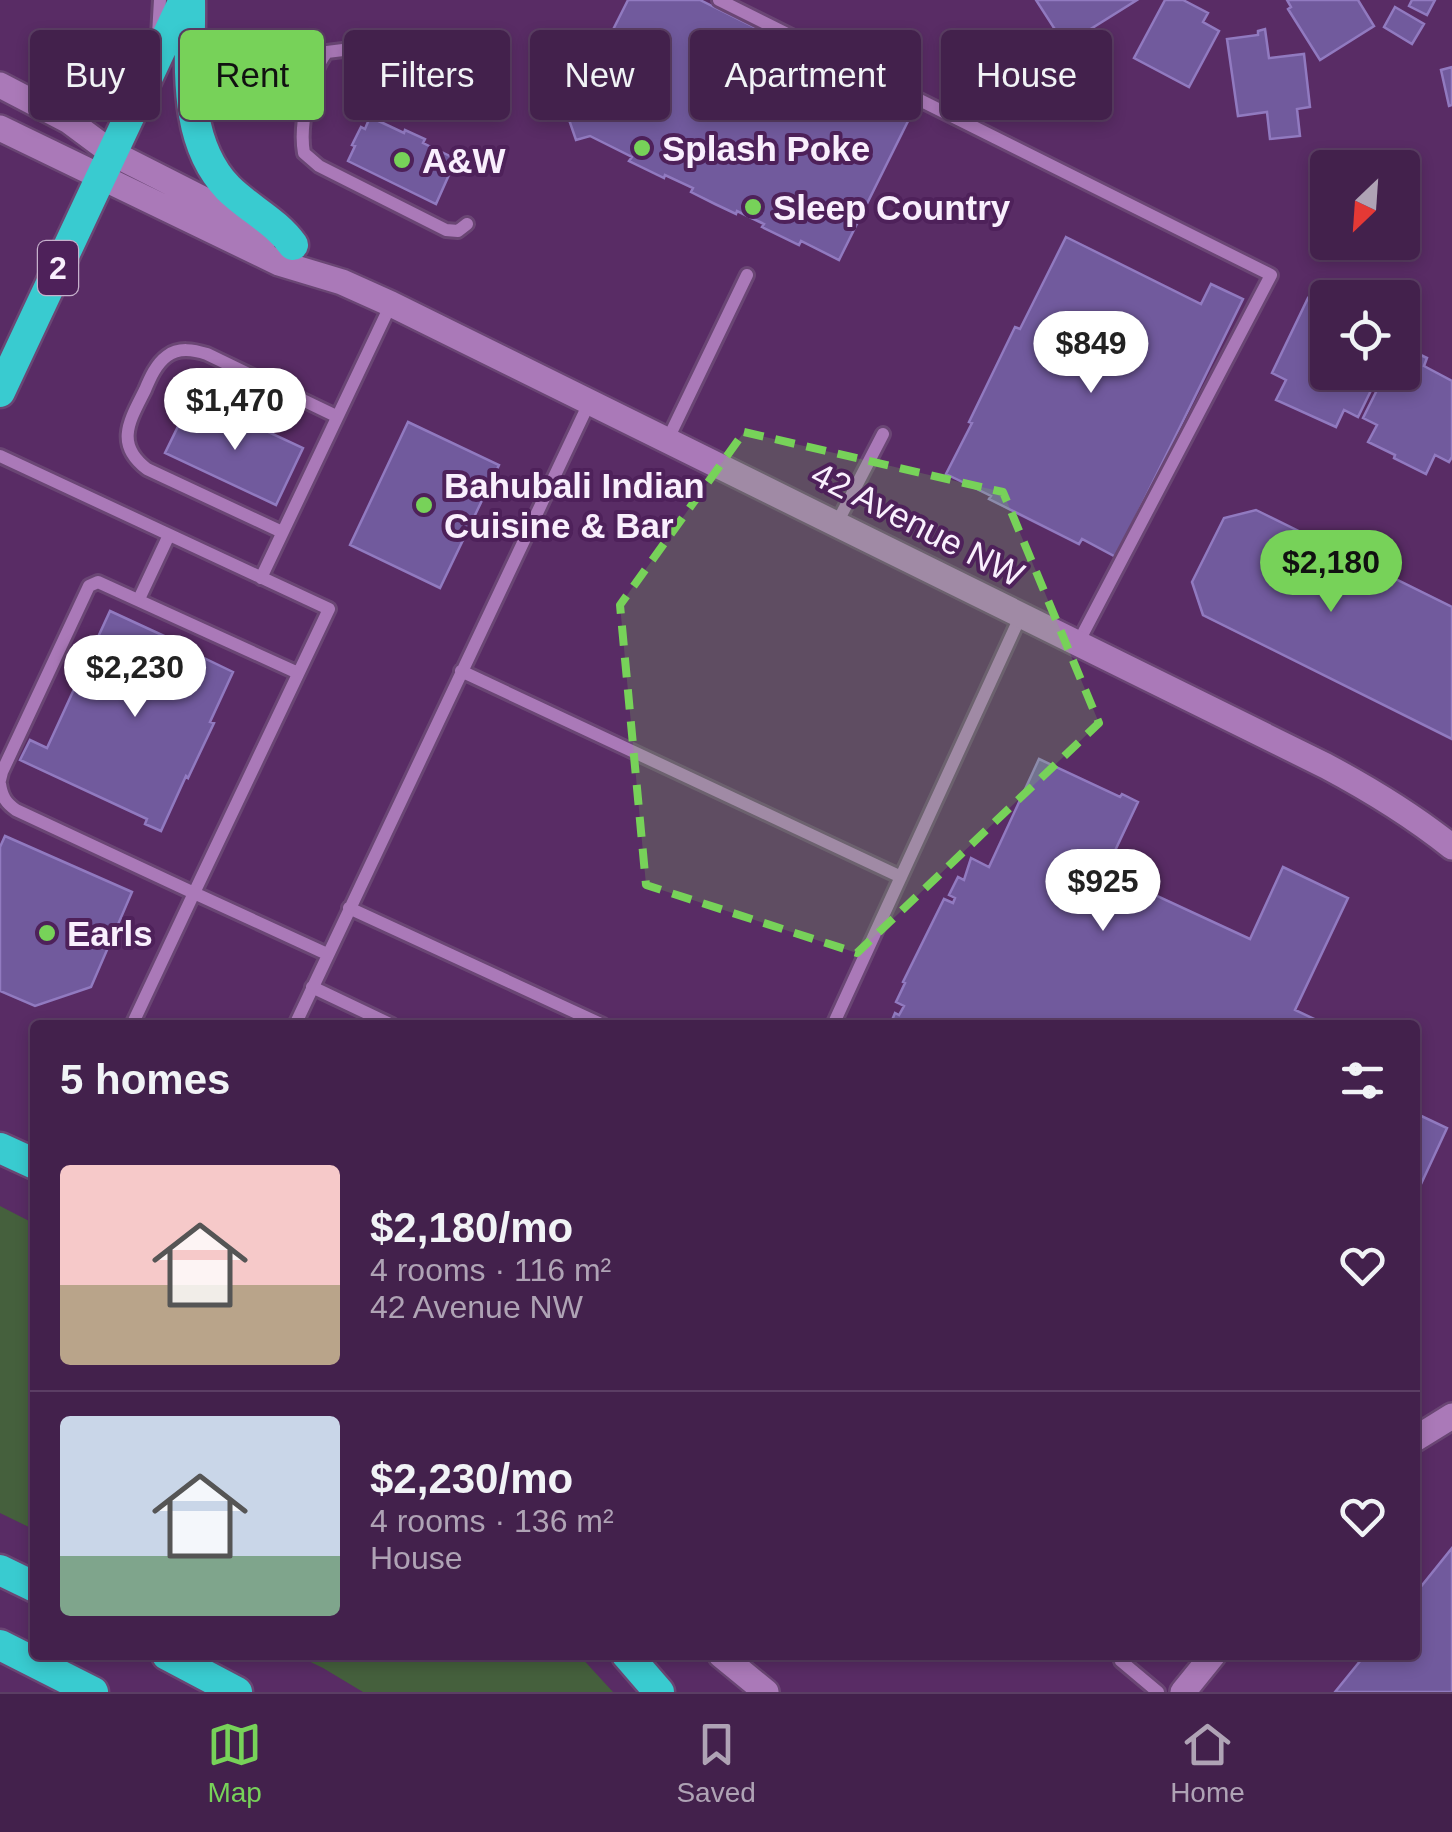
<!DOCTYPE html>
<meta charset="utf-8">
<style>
body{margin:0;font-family:Arial,sans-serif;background:#4a2953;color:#f1f3f6;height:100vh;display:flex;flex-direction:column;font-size:38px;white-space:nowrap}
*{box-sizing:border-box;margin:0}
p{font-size:32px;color:#afa3b5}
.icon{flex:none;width:55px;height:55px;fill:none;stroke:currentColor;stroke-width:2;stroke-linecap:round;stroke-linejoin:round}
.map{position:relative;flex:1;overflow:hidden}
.panel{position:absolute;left:30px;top:1020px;width:1390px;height:640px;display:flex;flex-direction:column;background:#43214c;border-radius:10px;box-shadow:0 5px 15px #0003,0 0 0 2px #5b3e64}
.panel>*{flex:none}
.guide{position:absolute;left:30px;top:30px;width:1392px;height:90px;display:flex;gap:20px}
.needle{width:65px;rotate:205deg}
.tools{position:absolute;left:1310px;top:150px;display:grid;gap:20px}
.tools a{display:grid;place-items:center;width:110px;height:110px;border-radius:10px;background:#43214c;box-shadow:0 5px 15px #0003,0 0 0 2px #5b3e64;font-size:50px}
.price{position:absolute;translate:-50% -85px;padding:0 22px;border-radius:35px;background:#fff;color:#222;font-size:32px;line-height:65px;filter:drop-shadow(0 2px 5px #0008)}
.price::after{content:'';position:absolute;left:50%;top:60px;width:30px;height:22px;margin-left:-15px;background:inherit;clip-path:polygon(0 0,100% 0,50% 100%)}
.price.active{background:#77d259;color:#111}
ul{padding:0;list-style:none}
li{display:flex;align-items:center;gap:30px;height:250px;padding:0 30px}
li+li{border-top:2px solid #5b3e64}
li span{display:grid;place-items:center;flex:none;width:280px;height:200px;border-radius:10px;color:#555}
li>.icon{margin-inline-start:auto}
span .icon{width:120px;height:120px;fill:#fffc;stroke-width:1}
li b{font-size:42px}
h2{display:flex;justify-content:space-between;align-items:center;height:120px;padding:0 30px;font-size:42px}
.chip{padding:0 35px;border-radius:10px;background:#43214c;box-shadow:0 5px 15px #0003,0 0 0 2px #5b3e64;font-size:35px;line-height:90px}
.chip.active{background:#77d259;color:#111}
.menu{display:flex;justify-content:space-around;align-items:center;height:140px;border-top:2px solid #5b3e64;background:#43214c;font-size:28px;color:#afa3b5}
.menu a{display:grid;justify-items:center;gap:5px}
.menu .active{color:#77d259}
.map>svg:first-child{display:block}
.green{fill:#45603d}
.building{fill:#715a9d;stroke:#917ac0;stroke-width:2.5}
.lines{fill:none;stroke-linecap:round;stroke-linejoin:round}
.lane-casing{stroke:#6a4674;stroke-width:18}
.street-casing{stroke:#6a4674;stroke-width:30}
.secondary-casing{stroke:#6a4674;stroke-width:30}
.highway-casing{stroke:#6a4674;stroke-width:35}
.lane{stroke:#aa79b8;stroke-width:12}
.street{stroke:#aa79b8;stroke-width:25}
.secondary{stroke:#aa79b8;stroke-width:25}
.highway{stroke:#39cbd0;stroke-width:30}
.marked{fill:#77d259;fill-opacity:0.2;stroke:#77d259;stroke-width:8;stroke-dasharray:20 12;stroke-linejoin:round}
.poi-dot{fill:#77d259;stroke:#4e215a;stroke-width:4}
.labels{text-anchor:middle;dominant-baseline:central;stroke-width:8;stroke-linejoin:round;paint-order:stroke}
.shield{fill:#4e215a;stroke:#c6b1cc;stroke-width:2.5}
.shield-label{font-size:32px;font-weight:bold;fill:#f9effd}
.poi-label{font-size:35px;font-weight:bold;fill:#f9effd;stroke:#4e215a;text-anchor:start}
.street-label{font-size:35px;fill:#f9effd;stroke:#4e215a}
</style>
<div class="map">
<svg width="1452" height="1692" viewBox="0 0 1452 1692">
<rect width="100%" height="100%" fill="#592c65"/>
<!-- green -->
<path class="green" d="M0 1206 35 1224V1530L0 1513Z
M296 1655H579L613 1692H363L323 1668Z"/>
<!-- building -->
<path class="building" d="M628 0H700L915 107 839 260 801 241 799 245 762 227 764 224 737 211 736 214 715 204 691 192 693 188 665 175 664 178 629 161 632 157 590 136 576 140 566 111 577 107 575 105Z
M1036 0H1137L1065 45Z
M1165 0H1183L1208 13 1203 22 1219 31 1189 87 1134 58Z
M1287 0H1358L1374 26 1320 60 1288 9 1291 7Z
M1412 0H1435L1427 15 1409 6Z
M1395 7 1424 24 1412 44 1384 27Z
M1265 29 1269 58 1304 54 1310 107 1297 109 1300 136 1270 139 1267 112 1238 116 1227 39 1258 35V31Z
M1452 67V105L1449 106 1441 70Z
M370 117 404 133 405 130 425 139 423 143 456 159 436 204 348 161 355 146 352 145 361 127 365 129Z
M1066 237 1201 304 1211 284 1243 299 1116 557 1082 539 1079 544 989 499 991 496 946 474 972 423 969 422 1015 327 1020 329Z
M1308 298 1328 308V372H1380L1358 417 1344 410 1336 427 1276 400 1286 380 1272 373Z
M1402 346 1427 358 1424 366 1452 381V457L1449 462 1435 455 1426 474 1394 458 1395 455 1368 442 1377 425 1363 418 1386 372H1402Z
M190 402 245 428 247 422 303 448 276 505 165 453Z
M408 422 499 465 440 588 350 545Z
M1256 510 1452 607V739L1203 615 1192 582 1224 518Z
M110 611 201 653 200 656 233 672 210 722 214 723 188 778 186 776 161 831 145 824 147 819 20 760 30 740 47 748Z
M1039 759 1120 797 1122 794 1138 802 1105 872 1250 939 1283 867 1348 898 1295 1010 1327 1025H890L895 1013 899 1015 904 1006 896 1002 905 983 903 982 944 899 953 903 955 898 949 895 958 877 964 880 971 858 989 867Z
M5 836 132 892 91 987 35 1006 0 991V847Z
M1415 1113 1447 1128 1415 1197Z
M1452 1548V1692H1335L1365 1655H1415V1594Z"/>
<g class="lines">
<defs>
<path id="lane" d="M719 0 1271 275 1078 643
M158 35 160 0
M351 49 327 52C310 73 299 126 304 153L319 166 446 230 458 231 467 224
M668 439 747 275
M0 456 329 609 194 893 327 954
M837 523 883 434
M282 532 147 469C114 444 130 420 145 390 150 378 156 364 167 356 179 347 194 350 207 354L336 416
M261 578 391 304
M139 599 169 535
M461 671 901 877
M0 780 2 772 89 586 98 582 298 673
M0 784C2 797 6 803 16 810L194 893 132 1025
M349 908 603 1025
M312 987 392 1025
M295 1025 590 401
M833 1025 1021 615
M1124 1655 1121 1661 1158 1692"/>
<path id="street" d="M0 85 69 121 112 153 272 234
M0 128 279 263 342 282 391 304 1326 766C1371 790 1412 815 1452 847
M1415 1439 1452 1416
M1183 1692 1213 1655"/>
<path id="secondary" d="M721 1655 766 1692"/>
<path id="highway" d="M190 0C191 62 181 139 228 188 249 209 276 221 293 245
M0 392 184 0
M0 1148 35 1164
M0 1570 35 1587
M0 1645 93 1692
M167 1655 237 1692
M627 1655 659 1692"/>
</defs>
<!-- lane casing -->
<use href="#lane" class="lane-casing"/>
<!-- street casing -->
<use href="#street" class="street-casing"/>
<!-- secondary casing -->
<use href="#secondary" class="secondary-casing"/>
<!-- highway casing -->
<use href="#highway" class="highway-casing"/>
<!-- lane -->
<use href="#lane" class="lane"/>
<!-- street -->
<use href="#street" class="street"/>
<!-- secondary -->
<use href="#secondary" class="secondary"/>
<!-- highway -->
<use href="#highway" class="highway"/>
</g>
<!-- marked area -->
<path class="marked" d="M744 432 1003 492 1099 723 857 953 646 885 620 605Z"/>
<!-- markers -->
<g class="poi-dot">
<circle cx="642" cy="148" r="10"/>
<circle cx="402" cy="160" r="10"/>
<circle cx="753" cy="207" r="10"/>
<circle cx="424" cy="505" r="10"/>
<circle cx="47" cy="933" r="10"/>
</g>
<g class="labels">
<!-- shield labels -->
<rect class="shield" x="38" y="241" width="40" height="54" rx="8"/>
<g class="shield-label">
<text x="58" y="268">2</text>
</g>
<!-- poi labels -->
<g class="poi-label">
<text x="662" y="148">Splash Poke</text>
<text x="422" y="160">A&amp;W</text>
<text x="773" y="207">Sleep Country</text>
<text x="444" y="485">Bahubali Indian<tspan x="444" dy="40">Cuisine &amp; Bar</tspan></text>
<text x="67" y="933">Earls</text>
</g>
<!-- street labels -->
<g class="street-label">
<text transform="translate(918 524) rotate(27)">42 Avenue NW</text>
</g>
</g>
</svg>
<div class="tools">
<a><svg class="needle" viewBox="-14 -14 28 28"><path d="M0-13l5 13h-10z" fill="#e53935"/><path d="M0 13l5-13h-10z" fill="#afa3b5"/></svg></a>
<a><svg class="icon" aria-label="locate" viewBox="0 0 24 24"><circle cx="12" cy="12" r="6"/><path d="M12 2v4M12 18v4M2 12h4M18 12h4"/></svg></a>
</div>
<b class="price" style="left:1091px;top:396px">$849</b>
<b class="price" style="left:235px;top:453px">$1,470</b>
<b class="price active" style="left:1331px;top:615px">$2,180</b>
<b class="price" style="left:135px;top:720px">$2,230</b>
<b class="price" style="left:1103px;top:934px">$925</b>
<div class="guide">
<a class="chip">Buy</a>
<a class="chip active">Rent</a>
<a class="chip">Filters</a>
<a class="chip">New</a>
<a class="chip">Apartment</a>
<a class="chip">House</a>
</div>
<section class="panel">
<h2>5 homes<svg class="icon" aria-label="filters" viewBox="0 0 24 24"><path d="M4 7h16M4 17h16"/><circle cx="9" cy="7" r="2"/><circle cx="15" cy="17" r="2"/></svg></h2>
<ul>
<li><span style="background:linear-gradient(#f6c9c9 60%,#b9a48a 0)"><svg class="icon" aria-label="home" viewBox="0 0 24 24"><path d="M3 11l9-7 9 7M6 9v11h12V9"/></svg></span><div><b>$2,180/mo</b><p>4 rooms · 116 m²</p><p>42 Avenue NW</p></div><svg class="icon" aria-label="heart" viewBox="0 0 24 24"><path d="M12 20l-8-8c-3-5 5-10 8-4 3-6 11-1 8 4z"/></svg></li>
<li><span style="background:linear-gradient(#c9d6e8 70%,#7fa58c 0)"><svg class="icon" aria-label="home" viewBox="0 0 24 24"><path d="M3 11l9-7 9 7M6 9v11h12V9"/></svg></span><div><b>$2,230/mo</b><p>4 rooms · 136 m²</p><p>House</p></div><svg class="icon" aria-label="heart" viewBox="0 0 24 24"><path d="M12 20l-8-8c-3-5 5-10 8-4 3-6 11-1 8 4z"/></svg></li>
</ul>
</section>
</div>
<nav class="menu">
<a class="active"><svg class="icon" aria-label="map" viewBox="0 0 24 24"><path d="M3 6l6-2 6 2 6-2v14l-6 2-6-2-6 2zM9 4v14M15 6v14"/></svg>Map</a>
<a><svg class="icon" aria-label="saved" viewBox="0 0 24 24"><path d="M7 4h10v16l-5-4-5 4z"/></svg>Saved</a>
<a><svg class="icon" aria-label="home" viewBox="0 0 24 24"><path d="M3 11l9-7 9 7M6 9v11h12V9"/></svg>Home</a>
</nav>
